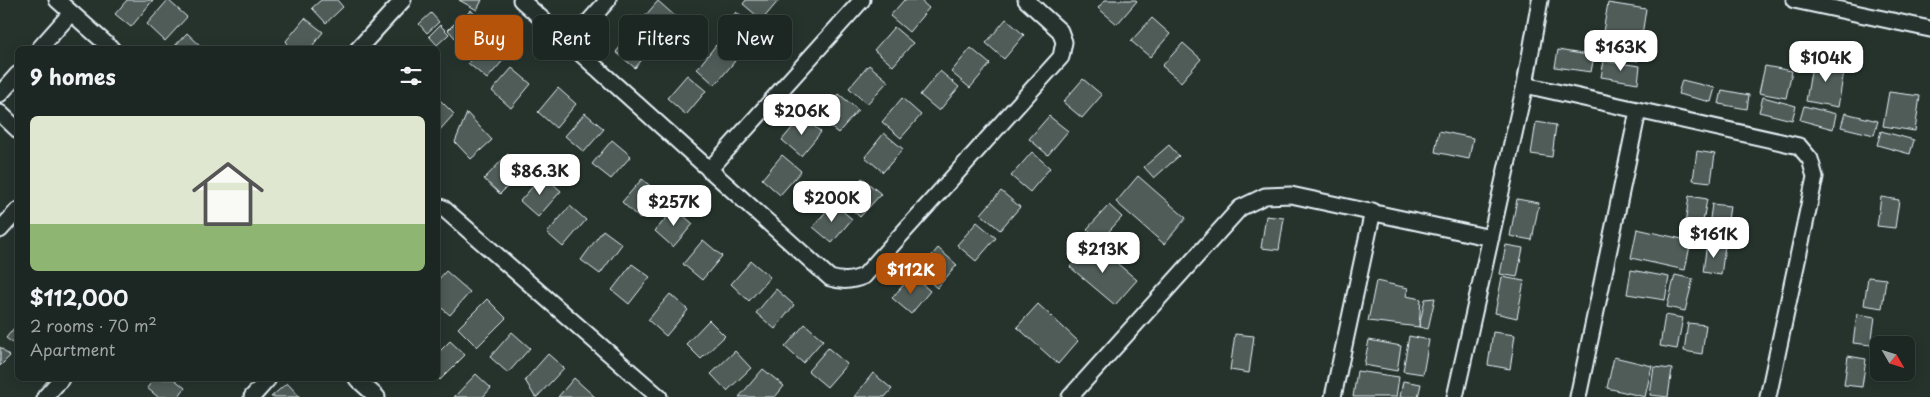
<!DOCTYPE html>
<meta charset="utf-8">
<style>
body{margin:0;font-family:"Playpen Sans",sans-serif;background:#252e2a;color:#f1f3f6;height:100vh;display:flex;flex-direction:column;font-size:19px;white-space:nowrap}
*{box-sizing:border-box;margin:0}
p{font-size:16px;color:#a0a5a5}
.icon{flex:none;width:28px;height:28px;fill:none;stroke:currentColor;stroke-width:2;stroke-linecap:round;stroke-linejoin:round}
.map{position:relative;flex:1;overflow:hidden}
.side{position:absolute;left:15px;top:46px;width:425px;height:335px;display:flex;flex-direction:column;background:#1c2622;border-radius:8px;box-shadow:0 2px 12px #0003,0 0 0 1px #3a4340}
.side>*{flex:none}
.guide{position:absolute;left:455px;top:15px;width:475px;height:45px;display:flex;gap:10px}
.needle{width:32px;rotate:129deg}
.fabs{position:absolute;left:1870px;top:336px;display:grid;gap:10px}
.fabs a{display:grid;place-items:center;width:45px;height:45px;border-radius:8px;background:#1c2622;box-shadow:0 2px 12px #0003,0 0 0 1px #3a4340;font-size:25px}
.price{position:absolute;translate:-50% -42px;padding:0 11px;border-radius:10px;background:#fff;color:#222;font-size:16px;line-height:32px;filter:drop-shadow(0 1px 2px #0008)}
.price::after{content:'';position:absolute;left:50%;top:30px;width:15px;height:11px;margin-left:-8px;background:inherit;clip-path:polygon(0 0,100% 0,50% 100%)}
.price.active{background:#b45309;color:#fff}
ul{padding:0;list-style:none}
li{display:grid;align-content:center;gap:10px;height:265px;padding:0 15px}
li+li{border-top:1px solid #3a4340}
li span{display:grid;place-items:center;height:155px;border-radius:8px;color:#555}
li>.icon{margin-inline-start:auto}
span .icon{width:90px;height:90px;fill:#fffc;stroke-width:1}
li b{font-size:21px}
h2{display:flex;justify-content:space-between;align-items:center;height:60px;padding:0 15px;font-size:21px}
.tag{padding:0 18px;border-radius:8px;background:#1c2622;box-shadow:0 2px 12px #0003,0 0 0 1px #3a4340;font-size:18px;line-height:45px}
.tag.active{background:#b45309;color:#fff}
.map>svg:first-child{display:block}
.building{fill:#505c59;stroke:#e8f1f8}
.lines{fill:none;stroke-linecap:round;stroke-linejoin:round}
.street-casing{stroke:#e8f1f8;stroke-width:19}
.street{stroke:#26332d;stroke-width:15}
</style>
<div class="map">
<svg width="1930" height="397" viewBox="0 0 1930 397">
<rect width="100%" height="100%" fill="#26332d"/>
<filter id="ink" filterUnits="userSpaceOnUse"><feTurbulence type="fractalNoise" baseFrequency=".02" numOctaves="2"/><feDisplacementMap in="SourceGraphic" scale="10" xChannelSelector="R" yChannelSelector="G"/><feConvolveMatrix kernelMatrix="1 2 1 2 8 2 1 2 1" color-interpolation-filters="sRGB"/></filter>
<g filter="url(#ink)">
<!-- building -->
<path class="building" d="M127 0H153L131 27 115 14Z
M168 0 187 17 165 41 147 24Z
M321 0H337L343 7 326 23 312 8Z
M459 0H482L477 10Z
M746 0H779L762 20 743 4Z
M904 0H920L929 8 909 32 890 16Z
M1105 0H1136L1137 1 1117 24 1098 8Z
M658 1 676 17 656 40 638 24Z
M1608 3 1646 9 1638 61 1599 55Z
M471 10 479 20 471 27 463 18Z
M736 12 755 28 735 51 717 35Z
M431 13 439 22 427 33 419 24Z
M305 18 323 32 310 49H291L286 41Z
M1152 18 1170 34 1150 57 1131 41Z
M1006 19 1024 35 1004 59 986 43Z
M456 22 464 31 456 39 448 30Z
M440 25 449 34 437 45 429 36Z
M894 27 913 43 893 66 874 50Z
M636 28 655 44 635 68 616 52Z
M187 33 204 49H172Z
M488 40 507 56 487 79 468 63Z
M1183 43 1201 59 1181 82 1162 66Z
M716 45 735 61 715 85 697 69Z
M971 48 990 64 970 88 951 72Z
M1558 50 1594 56 1591 72 1555 67Z
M1813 60 1845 65 1838 107 1806 101Z
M1604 61 1640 66 1638 83 1601 77Z
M869 65 888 81 867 104 849 88Z
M1765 66 1792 71 1786 98 1759 93Z
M512 68 531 84 511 108 492 91Z
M940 71 959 87 939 111 920 95Z
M687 75 706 91 686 115 667 98Z
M1083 79 1102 95 1082 118 1063 102Z
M1682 80 1715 88 1711 102 1678 94Z
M558 88 576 104 556 128 538 112Z
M1722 90 1749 95 1747 109 1719 104Z
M1889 92 1920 96 1915 131 1883 126Z
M839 94 858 110 838 133 819 118Z
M1763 97 1796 106 1792 120 1759 112Z
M902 98 921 115 901 138 882 122Z
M440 100 454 114 438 132V103Z
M1804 106 1836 114 1833 129 1800 120Z
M467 113 492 140 471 159 455 142Z
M585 113 604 129 584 152 565 136Z
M1845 113 1878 121 1874 135 1841 127Z
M802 116 821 132 801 156 782 140Z
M1049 116 1068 131 1048 155 1029 139Z
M1536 122 1556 125 1552 157 1531 154Z
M1439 131 1473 138 1469 159 1435 152Z
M1881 131 1914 140 1910 154 1877 145Z
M884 133 903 149 883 172 865 157Z
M612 140 631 156 611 179 592 164Z
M1169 145 1179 156 1154 178 1144 167Z
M1697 151 1715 154 1711 182 1693 180Z
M1032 152 1050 168 1030 192 1011 176Z
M508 154 524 170 500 194 484 179Z
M782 155 801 171 780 195 762 179Z
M543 175 561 191 538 217 520 201Z
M1138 176 1186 218 1164 244 1116 202Z
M862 178 881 194 860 217 842 201Z
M642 179 661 195 640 219 622 202Z
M1001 191 1020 207 1000 230 981 214Z
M1689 196 1707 199 1702 227 1685 225Z
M1881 197 1899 200 1895 228 1877 226Z
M1517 199 1539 203 1532 240 1510 236Z
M833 203 852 219 832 243 813 227Z
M1712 204 1730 206 1726 235 1708 233Z
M1109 205 1122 217 1100 241 1087 229Z
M570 206 586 220 563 247 547 233Z
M675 208 693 224 673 247 655 231Z
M1266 216 1284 218 1279 250 1261 248Z
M977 222 996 238 976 261 957 245Z
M1637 229 1691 241 1685 270 1631 258Z
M603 230 622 244 600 274 581 260Z
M703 240 722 256 702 280 683 264Z
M1092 242 1137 280 1115 305 1070 267Z
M1707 243 1725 246 1721 275 1703 272Z
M1506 245 1523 248 1517 277 1500 274Z
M938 248 957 265 937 288 918 272Z
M751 261 770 277 749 301 731 284Z
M632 264 650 277 629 304 612 290Z
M1631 270 1669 277 1665 300 1627 294Z
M446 271 470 292 450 315 438 305V280Z
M912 275 930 291 911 314 892 298Z
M1675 275 1693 279 1685 311 1667 307Z
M1502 277 1524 281 1517 318 1495 313Z
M1868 277 1886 279 1882 308 1864 305Z
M1376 281 1408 288 1406 296 1421 299 1419 327 1368 321Z
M776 289 794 305 775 329 756 313Z
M670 294 688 310 666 336 648 320Z
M1435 298 1428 329 1419 327 1425 299Z
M487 299 506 318 477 347 458 328Z
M1038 304 1078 341 1058 364 1017 327Z
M1857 314 1875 317 1871 345 1853 343Z
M1665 315 1683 318 1677 349 1660 346Z
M709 320 725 336 701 359 686 344Z
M18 323V347L6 338Z
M1688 323 1706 325 1702 354 1684 351Z
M805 324 823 340 803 363 785 347Z
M512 332 530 348 508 373 490 357Z
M1493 332 1515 335 1510 369 1488 365Z
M1235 334 1254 336 1249 373 1230 370Z
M1409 336 1429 340 1423 374 1403 371Z
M1369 340 1401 346 1397 371 1364 365Z
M450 341 465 355 440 380 438 377V353Z
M0 347 10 356 0 366Z
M828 348 847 364 827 387 808 371Z
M735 351 751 368 727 391 711 374Z
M548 354 564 368 537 397H535L525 380Z
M1848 356 1866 359 1862 387 1844 385Z
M1614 357 1652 366 1645 397 1607 388Z
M1654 367 1672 369 1668 397 1650 395Z
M763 369 784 386 775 397H739Z
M1357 371 1399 377 1396 397H1353Z
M873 373 892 389 885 397H854Z
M476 374 491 388 483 397H454Z
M574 378 595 397H558Z
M154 379H174L185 388 178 397H158L147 388Z
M1403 381 1421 384 1418 397H1400Z
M287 383 300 397H271Z"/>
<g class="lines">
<defs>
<path id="street" d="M57 0 112 49
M521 0 830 278C843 282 851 281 864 276L1061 57 1064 42 1060 31 1026 0
M1794 0 1930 29
M569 44 608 0
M39 49 71 13
M358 49 403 0
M1525 85 1799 146 1810 159 1815 177 1768 397
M0 94 18 74
M0 113 18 130
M709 170 862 0
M438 206 443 208 659 397
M0 230 18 210
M357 379 377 397
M45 397 61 379
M252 397 268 379
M1070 397 1240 208 1265 196 1291 195 1491 238
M1333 397 1373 211
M1455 397 1525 85 1540 0
M1578 397 1638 111"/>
</defs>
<!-- street casing -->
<use href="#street" class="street-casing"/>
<!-- street -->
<use href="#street" class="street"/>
</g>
</g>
</svg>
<div class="fabs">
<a><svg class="needle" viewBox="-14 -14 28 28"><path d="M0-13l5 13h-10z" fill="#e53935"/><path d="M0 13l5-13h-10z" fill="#a0a5a5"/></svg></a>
</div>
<b class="price" style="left:1621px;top:72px">$163K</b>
<b class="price" style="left:1826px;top:83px">$104K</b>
<b class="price" style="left:802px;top:136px">$206K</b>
<b class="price" style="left:540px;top:196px">$86.3K</b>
<b class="price" style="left:832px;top:223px">$200K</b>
<b class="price" style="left:674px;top:227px">$257K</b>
<b class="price" style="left:1714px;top:259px">$161K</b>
<b class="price" style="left:1103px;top:274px">$213K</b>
<b class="price active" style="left:911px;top:295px">$112K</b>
<div class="guide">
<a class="tag active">Buy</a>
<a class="tag">Rent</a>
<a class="tag">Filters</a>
<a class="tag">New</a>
</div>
<section class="side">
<h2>9 homes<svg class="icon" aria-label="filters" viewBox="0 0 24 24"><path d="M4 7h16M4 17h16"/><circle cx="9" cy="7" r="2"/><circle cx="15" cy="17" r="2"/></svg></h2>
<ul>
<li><span style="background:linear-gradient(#dfe7d0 70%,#8fb573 0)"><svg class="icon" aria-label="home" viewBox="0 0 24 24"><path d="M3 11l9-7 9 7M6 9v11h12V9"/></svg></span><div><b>$112,000</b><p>2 rooms · 70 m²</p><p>Apartment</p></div></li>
</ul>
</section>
</div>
